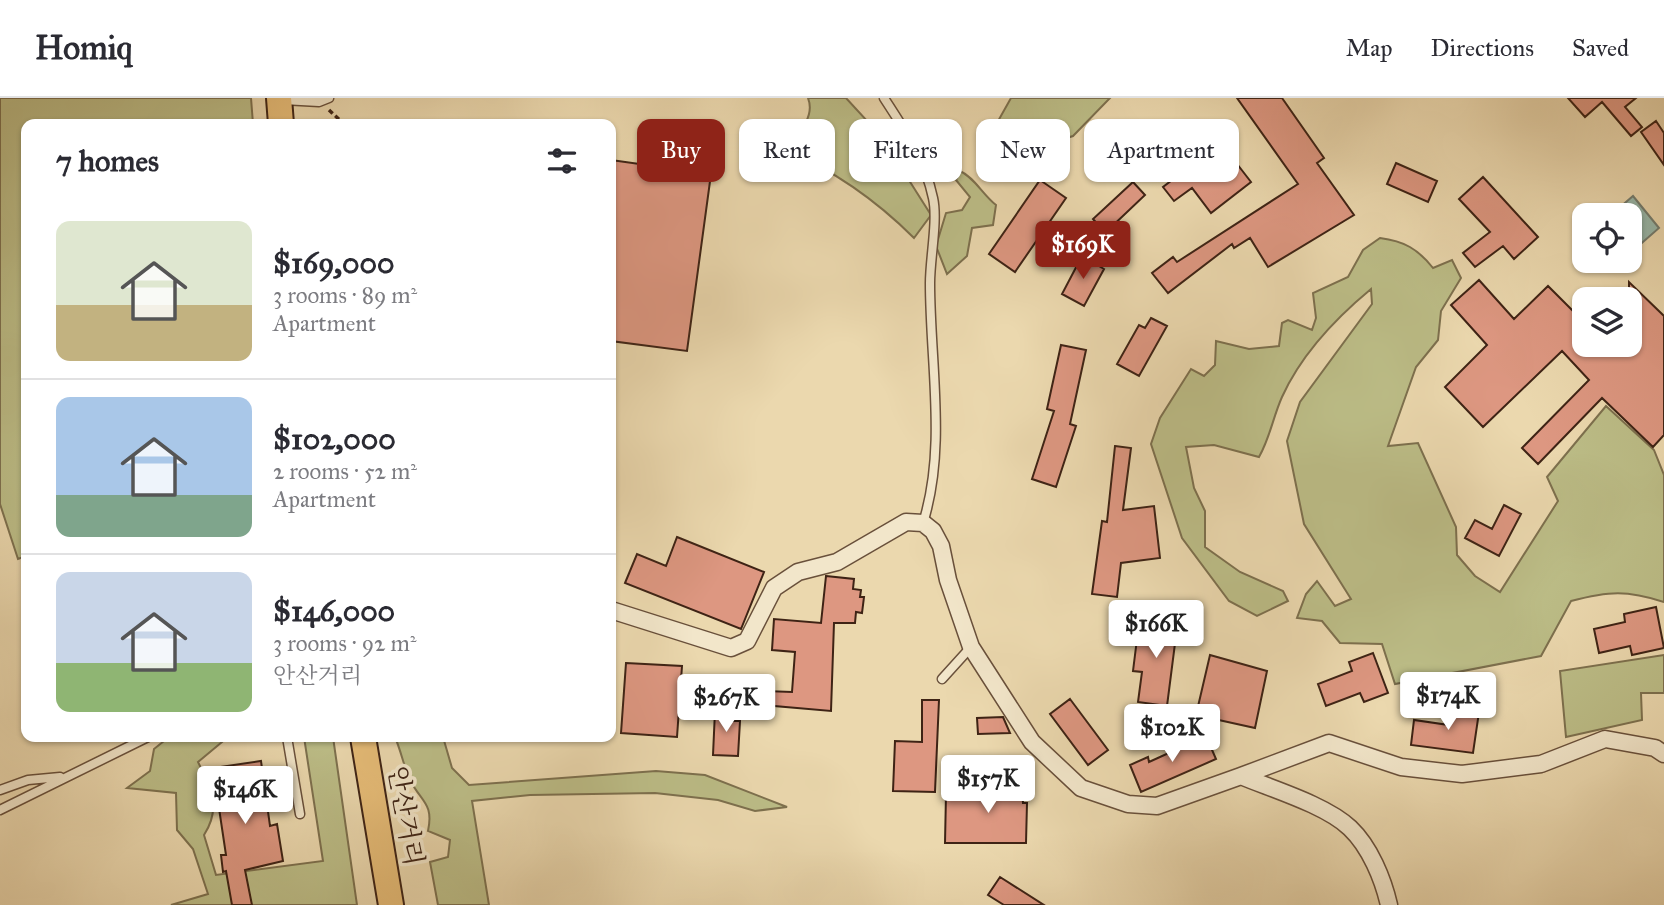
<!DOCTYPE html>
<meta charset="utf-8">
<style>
body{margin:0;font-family:"IM FELL Great Primer","Noto Serif KR",serif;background:#f2f2f3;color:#2b2b33;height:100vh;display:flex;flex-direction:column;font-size:26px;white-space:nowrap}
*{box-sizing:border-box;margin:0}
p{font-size:23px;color:#7c7c81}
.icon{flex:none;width:38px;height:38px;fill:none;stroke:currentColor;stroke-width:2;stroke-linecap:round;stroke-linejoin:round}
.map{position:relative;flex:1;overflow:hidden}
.panel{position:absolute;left:21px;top:21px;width:595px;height:623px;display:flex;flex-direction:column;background:#fff;border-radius:14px;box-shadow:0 2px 5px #0004}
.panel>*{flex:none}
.hud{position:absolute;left:637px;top:21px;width:665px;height:63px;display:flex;gap:14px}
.tools{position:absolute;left:1572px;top:105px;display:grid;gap:14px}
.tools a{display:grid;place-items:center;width:70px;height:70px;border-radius:14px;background:#fff;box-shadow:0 2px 5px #0004;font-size:35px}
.price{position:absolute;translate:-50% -60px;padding:0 16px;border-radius:7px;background:#fff;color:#222;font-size:23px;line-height:46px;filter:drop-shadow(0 2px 4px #0008)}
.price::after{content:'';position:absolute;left:50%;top:42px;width:21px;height:16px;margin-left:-10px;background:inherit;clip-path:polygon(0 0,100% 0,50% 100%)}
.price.selected{background:#8f2418;color:#fff}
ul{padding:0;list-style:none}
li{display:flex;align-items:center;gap:21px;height:175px;padding:0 35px}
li+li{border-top:2px solid #e1e1e2}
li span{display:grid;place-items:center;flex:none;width:196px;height:140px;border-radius:14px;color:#555}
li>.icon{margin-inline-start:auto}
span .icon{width:84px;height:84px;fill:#fffc;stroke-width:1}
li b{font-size:30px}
h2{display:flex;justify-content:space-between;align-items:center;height:84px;padding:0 35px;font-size:30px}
.pill{padding:0 24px;border-radius:14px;background:#fff;box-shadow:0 2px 5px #0004;font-size:24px;line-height:63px}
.pill.selected{background:#8f2418;color:#fff}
header{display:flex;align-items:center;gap:42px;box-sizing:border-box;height:98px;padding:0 35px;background:#fff;border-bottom:2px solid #e1e1e2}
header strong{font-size:33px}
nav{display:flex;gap:38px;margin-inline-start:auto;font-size:24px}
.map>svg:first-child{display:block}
.green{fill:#bcbd87;stroke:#7d704e;stroke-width:2}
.water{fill:#98b9ac;stroke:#747d70;stroke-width:2}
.building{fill:#dd9781;stroke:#3e2315;stroke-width:2}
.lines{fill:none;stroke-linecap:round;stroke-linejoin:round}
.lane-casing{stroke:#69503b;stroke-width:11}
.street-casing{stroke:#69503b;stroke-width:19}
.primary-casing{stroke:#3e2315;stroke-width:28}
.path{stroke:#3e2315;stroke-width:3.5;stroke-dasharray:5 3.5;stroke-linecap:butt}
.lane{stroke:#f2e6ca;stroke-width:8}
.street{stroke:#f2e6ca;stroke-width:16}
.primary{stroke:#e6bc77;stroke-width:24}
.labels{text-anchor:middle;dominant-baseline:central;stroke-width:7;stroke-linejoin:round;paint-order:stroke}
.street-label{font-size:26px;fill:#3e2315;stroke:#f2e6ca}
</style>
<header>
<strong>Homiq</strong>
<nav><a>Map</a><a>Directions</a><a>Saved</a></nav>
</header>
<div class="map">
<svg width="1664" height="807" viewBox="0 0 1664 807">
<rect width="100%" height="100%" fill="#ebd8ae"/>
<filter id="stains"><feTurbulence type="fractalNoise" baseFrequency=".00286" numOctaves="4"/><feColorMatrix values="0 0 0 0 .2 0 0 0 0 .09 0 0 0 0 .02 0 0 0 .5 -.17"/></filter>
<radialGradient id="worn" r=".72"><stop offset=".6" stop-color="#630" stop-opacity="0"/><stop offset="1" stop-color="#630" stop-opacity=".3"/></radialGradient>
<!-- green -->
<path class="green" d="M0 0H251L253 26H26V458L18 461 0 406Z
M808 0H846L881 38 931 117 914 140C877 103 833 72 784 51 796 37 816 21 808 0Z
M1011 0H1110L1073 38 989 64 984 48Z
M960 73C974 79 983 97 996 107L993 127 972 130 967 158 947 176 936 148 946 115 962 112 970 99 956 82Z
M1380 140C1404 143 1418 151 1433 170L1452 162 1461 180 1441 213 1438 242 1416 269 1388 348 1418 345 1456 429 1457 457 1475 478 1500 494 1558 403 1547 379 1606 308 1654 352 1664 377V504C1627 492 1609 493 1571 503L1541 558 1395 586 1382 546 1340 545 1322 523 1297 520 1306 496 1317 483 1335 508 1351 501 1304 426 1287 343 1300 304 1372 206 1371 191C1336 220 1301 257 1282 299 1273 319 1270 340 1259 359L1214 347 1186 349 1194 390 1205 413V449L1240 474 1283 493 1288 503 1257 518 1229 503 1182 440 1151 346 1160 320 1191 271 1204 278 1215 267 1216 243 1249 251 1279 248 1282 225 1288 222 1312 232 1316 220 1313 195 1348 179 1363 152Z
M1664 557V595H1641L1642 622 1566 639 1560 573Z
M169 639H228L198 664C212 690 221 711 204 737L216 777 323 763 304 639H333L357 807H171L208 796 193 751 177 732 176 695 127 690 150 673 154 651Z
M395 639H443L452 670 469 687 656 673 705 677 787 709 755 713 718 702 655 695 530 697 472 703 489 807H438L430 764 448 759 450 742 428 733C434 705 421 704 410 682 404 669 401 653 395 639Z"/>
<!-- water -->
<path class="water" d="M1633 98 1659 130 1636 150 1629 142V117H1611Z"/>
<!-- building -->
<path class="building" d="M1237 0H1282L1324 60 1317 65 1354 117 1268 169 1250 140 1234 150 1232 146 1168 195 1152 175 1173 159 1177 164 1298 86Z
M1568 0H1636L1625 9 1642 29 1631 38 1602 4 1585 19Z
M1656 23 1664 35V67L1641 34Z
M1213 35 1251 84 1211 115 1192 90 1174 103 1163 89 1201 60 1194 50Z
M611 62 711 76 687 253 611 243Z
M1396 65 1437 83 1428 104 1387 86Z
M1483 79 1538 139 1514 161 1503 148 1475 169 1463 155 1490 134 1459 101Z
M1040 82 1066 100 1015 174 989 156Z
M1133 84 1145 97 1105 135 1093 121Z
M1082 158 1104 171 1084 208 1062 196Z
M1479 182 1514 221 1548 188 1584 224V247H1629V184L1664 218V337L1653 349 1602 300 1538 366 1522 350 1589 282 1562 253 1483 329 1445 289 1487 247 1451 207Z
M1151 220 1167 228 1139 278 1117 266 1139 227 1145 230Z
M1061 247 1086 252 1070 326 1076 328 1056 389 1032 381 1054 313 1047 311Z
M1115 348 1131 350 1123 412 1154 408 1160 460 1121 465 1117 499 1092 496 1102 423 1107 424Z
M1504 407 1521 416 1499 458 1465 440 1475 422 1492 431Z
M677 439 764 474 741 531 625 485 637 456 666 468Z
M826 478 854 481 853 491 861 492 860 499H864L862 515 856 514 855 525H834L831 613 763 607 765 593 792 594 795 554 772 552 774 521 821 525Z
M1656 509 1664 550 1632 557 1630 548 1599 555 1594 531 1625 524 1624 516Z
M1149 518 1178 522 1167 608 1138 604 1142 574 1133 573 1137 541 1146 543Z
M1373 555 1388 595 1364 604 1360 595 1326 608 1318 586 1352 573 1349 564Z
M1210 557 1267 573 1255 630 1196 617Z
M626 565 682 568 677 639 621 635Z
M1070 601 1108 652 1088 667 1050 616Z
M922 602H939L935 694 893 693 895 643 922 644Z
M1451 610 1479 614 1473 655 1411 647 1414 622 1449 627Z
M715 613 734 614 733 623H740L738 658 713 657Z
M1003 619 1010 635 978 636 977 620Z
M1206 638 1216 661 1141 694 1130 667 1148 659 1149 664Z
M261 663 270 728 277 726 283 763 245 772 252 807H232L226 773 223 774 221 757H226L213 670Z
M1021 674 1023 705H1027L1026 745H945L946 696H998L997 676Z
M1000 779 1044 807H1004L988 797Z"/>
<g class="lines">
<defs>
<path id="lane" d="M884 0C905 32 925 62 933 100 938 122 930 160 930 185 930 265 947 349 923 425
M283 2 319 4 329 0
M942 581 971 549
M287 639 300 716
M0 692 28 682 60 679
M0 712 148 639"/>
<path id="street" d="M611 512 731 550 747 543 774 490 798 474 837 464 906 424 923 425 933 433 941 448 948 482 971 549 1032 644 1081 690 1128 706 1157 708 1241 678
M1389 807C1383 781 1370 749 1350 730 1326 707 1272 691 1241 678L1329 645 1401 669 1462 676 1541 666 1605 641 1655 650 1664 656"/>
<path id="primary" d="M279 0 281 26
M363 639 391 807"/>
</defs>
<!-- lane casing -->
<use href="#lane" class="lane-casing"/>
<!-- street casing -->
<use href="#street" class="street-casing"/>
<!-- primary casing -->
<use href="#primary" class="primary-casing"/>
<!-- path -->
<path class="path" d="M329 12 344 26"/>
<!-- lane -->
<use href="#lane" class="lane"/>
<!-- street -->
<use href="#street" class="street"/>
<!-- primary -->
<use href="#primary" class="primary"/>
</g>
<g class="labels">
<!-- street labels -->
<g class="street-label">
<text transform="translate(406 718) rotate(80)">안산거리</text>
</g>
</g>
<rect width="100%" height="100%" filter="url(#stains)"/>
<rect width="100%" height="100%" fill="url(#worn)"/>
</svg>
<div class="tools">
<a><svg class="icon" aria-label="locate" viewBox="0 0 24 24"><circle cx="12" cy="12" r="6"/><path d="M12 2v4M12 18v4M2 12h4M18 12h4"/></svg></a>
<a><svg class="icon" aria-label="layers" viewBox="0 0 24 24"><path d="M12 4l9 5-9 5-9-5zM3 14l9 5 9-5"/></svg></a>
</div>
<b class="price selected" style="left:1083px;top:183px">$169K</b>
<b class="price" style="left:1156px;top:562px">$166K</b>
<b class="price" style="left:1448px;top:634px">$174K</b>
<b class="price" style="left:726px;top:636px">$267K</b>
<b class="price" style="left:1172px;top:666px">$102K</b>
<b class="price" style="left:988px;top:717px">$157K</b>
<b class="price" style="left:245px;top:728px">$146K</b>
<div class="hud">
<a class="pill selected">Buy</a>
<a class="pill">Rent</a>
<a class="pill">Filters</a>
<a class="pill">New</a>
<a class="pill">Apartment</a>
</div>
<section class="panel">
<h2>7 homes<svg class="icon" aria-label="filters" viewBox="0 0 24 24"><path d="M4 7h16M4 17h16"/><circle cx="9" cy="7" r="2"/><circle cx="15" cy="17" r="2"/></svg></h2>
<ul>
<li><span style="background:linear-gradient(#dfe7d0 60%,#c2b280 0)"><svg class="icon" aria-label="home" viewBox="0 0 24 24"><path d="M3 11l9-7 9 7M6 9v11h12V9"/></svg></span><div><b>$169,000</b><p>3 rooms · 89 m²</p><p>Apartment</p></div></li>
<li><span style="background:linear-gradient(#a9c7e8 70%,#7fa58c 0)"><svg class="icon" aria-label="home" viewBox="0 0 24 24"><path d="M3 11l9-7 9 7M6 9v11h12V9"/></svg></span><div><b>$102,000</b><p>2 rooms · 52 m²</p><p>Apartment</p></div></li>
<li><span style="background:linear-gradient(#c9d6e8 65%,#8fb573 0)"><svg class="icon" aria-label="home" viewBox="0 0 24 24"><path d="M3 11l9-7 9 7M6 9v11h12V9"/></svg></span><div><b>$146,000</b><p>3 rooms · 92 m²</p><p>안산거리</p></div></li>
</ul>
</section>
</div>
